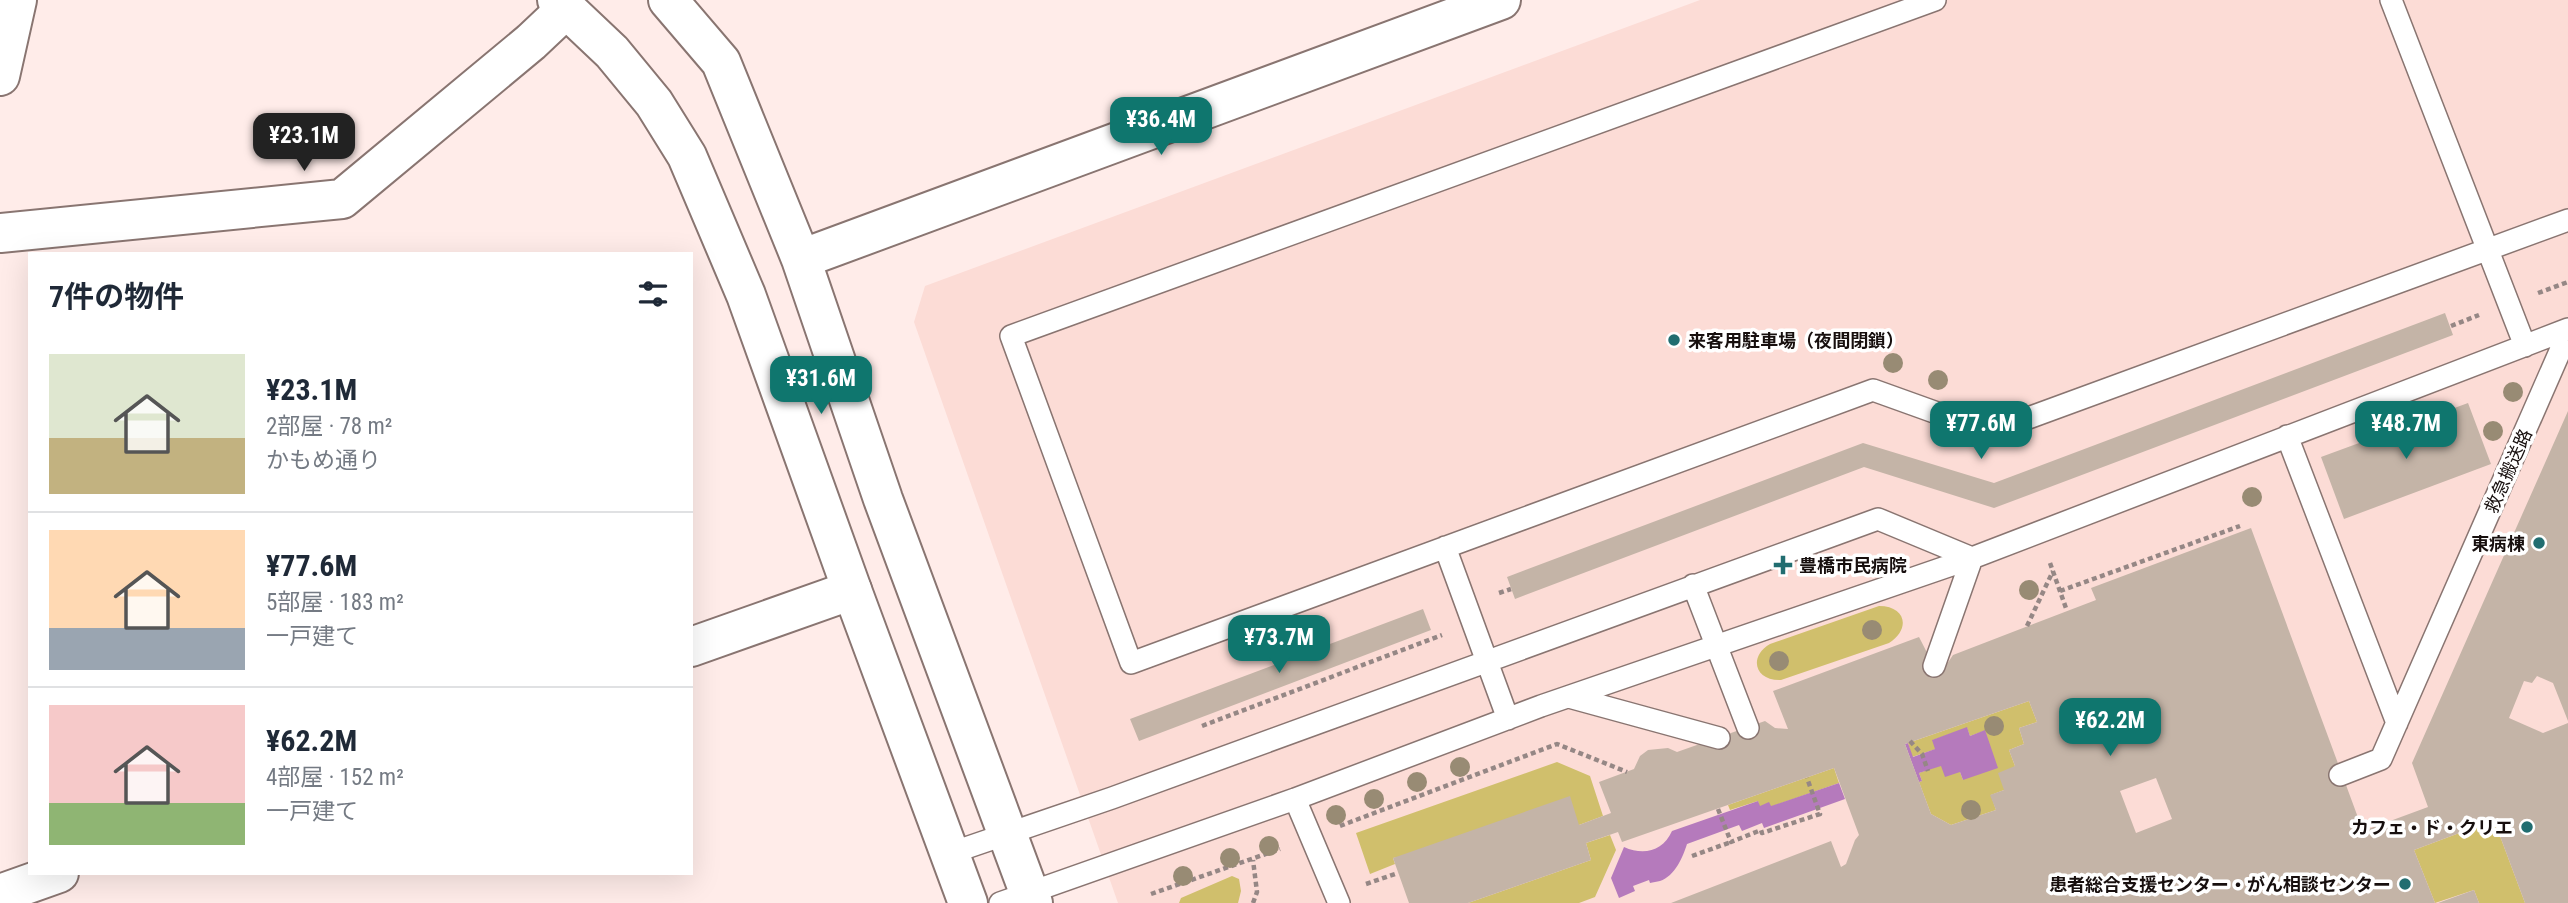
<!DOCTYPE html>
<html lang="ja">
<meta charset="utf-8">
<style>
body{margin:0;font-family:"Roboto Condensed","Noto Sans JP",sans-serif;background:#f6f6f7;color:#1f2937;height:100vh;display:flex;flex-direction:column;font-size:26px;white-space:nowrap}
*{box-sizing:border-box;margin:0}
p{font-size:23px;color:#747a83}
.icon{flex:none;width:38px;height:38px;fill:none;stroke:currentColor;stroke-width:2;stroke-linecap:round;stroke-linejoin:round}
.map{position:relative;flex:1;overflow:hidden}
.drawer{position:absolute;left:28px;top:252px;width:665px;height:623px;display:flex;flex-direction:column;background:#fff;border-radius:0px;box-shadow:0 7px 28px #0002}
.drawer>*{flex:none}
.price{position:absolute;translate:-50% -60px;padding:0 16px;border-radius:14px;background:#0f766e;color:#fff;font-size:23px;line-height:46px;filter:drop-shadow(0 2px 4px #0008)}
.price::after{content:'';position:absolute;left:50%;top:42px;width:21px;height:16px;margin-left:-10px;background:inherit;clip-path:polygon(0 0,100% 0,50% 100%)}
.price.current{background:#222;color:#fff}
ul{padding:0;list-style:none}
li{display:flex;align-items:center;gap:21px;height:175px;padding:0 21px}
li+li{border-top:2px solid #e0e1e3}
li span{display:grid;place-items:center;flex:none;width:196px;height:140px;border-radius:0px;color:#555}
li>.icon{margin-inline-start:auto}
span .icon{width:84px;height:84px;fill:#fffc;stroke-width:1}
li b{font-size:30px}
h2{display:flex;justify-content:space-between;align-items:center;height:84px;padding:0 21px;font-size:30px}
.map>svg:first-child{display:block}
.built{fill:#fcdcd6}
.green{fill:#d0bf6c}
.water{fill:#b57abc}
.building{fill:#c4b4a7;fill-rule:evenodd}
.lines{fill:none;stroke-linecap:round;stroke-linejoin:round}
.lane-casing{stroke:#897571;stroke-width:24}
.street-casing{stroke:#897571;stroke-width:42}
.secondary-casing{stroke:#897571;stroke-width:42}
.path{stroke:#958785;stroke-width:4.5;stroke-dasharray:5 3.5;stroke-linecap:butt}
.lane{stroke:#fff;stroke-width:21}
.street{stroke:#fff;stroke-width:38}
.secondary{stroke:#fff;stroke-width:38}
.tree{fill:#988b74}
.poi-dot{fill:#216d70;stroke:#fff;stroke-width:2.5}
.labels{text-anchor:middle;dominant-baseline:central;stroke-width:7;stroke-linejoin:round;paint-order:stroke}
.poi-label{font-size:18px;font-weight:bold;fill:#170f0e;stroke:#fff;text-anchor:end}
.street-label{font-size:18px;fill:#170f0e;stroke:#fff}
</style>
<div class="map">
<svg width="2568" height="903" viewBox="0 0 2568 903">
<rect width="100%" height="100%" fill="#ffece9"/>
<!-- built -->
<path class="built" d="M1700 0H2568V903H1118L914 322 925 286Z"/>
<!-- green -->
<path class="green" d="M1879 606C1906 606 1911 629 1889 643L1781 680C1755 681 1748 657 1770 644Z
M2029 701 2037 722 2019 728 2024 744 2009 750 2015 766 2004 790 1991 795 1996 810 1951 825 1931 814 1919 782 1922 781 1919 773 1941 765 1960 772 1963 780 1984 731 1970 736 1967 728 1933 740 1936 749 1912 757 1908 743Z
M1557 762 1590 776 1603 816 1579 825 1393 858 1395 864 1370 874 1356 833Z
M1834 768 1839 783 1770 807 1759 806 1758 801 1730 810 1728 805Z
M2494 820 2525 903H2479L2474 890 2435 903 2414 850Z
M1610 835 1616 850 1595 897 1579 903H1468L1591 860 1586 843Z
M1232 876 1239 879 1241 891 1238 903H1179L1181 898Z"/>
<!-- water -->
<path class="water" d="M1967 727 1970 736 1985 730 1998 768 1963 780 1960 772 1945 777 1941 766 1919 773 1922 781 1919 782 1905 744 1908 743 1913 757 1935 749 1932 740Z
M1839 783 1845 799 1764 828 1762 823 1742 831 1739 825 1687 844C1683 857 1675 876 1660 881 1657 882 1653 882 1650 883L1649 880 1633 886 1635 891 1619 898 1611 878 1624 847C1644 856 1663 851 1672 831L1758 801 1760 806 1769 802 1771 806Z"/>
<!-- building -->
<path class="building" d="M2445 313 2453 335 1994 508 1864 467 1515 599 1507 577 1863 443 1994 483Z
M2468 403 2491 464 2344 519 2321 457Z
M2568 411V721L2553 683 2537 676 2532 683 2524 681 2509 718 2543 733 2568 723V903H2525L2494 820 2414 850 2435 903H1671L1831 841 1841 867 1846 864 1855 840 1859 835 1834 768 1622 842 1618 832 1586 843 1591 860 1468 903H1409L1393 858 1570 796 1579 825 1611 813 1599 782 1634 769 1640 756 1648 750 1668 748 1677 752 1765 721 1775 728 1788 729 1773 691 1919 637 1939 676 1953 655 2096 600 2091 588 2251 528 2363 831 2428 807 2412 763ZM2029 701 2037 722 2019 728 2024 744 2009 750 2015 766 1998 773 2004 790 1990 795 1996 810 1951 825 1931 814 1905 744ZM2156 778 2172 819 2136 833 2120 791Z
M1423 609 1431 630 1139 741 1130 719Z
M2474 890 2479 903H2438Z"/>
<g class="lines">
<defs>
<path id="lane" d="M1935 0 1011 336 1131 663 1873 390 1990 432 2568 220
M2391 0 2525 346
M2287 436 2397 723
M1445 547 1508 719
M1693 585 1748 728
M1569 697 1719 738
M2340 775 2381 759 2568 333
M1295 799 1339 903
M951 853 1112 798 1878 519 1972 558 1934 666
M1000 903 1295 799 1541 706 1972 558 2568 329"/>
<path id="street" d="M0 233 342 199 531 42 566 9
M691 647 852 590
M0 894 59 873"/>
<path id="secondary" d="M557 0 612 52 654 103 687 156 746 295 852 590 968 903
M668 0 721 62 801 259 883 499 1033 903
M0 76 17 0
M801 259 1501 0"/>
</defs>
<!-- lane casing -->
<use href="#lane" class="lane-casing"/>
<!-- street casing -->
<use href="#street" class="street-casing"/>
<!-- secondary casing -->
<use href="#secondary" class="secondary-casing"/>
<!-- path -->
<path class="path" d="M2538 293 2568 282
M2451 326 2479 315
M2050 563 2067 611
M2060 591 2240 526
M1499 593 1511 589
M2027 626 2053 571
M1202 726 1442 635
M1910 741 1922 754 1928 771
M1718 809 1731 842 1761 830 1762 833 1820 814 1807 778
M1340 826 1557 744 1627 772
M1692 856 1731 842
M1366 884 1398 873
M1151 894 1280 849
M1253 903 1257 892 1253 860"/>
<!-- lane -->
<use href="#lane" class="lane"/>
<!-- street -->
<use href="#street" class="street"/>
<!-- secondary -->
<use href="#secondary" class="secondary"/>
</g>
<!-- trees -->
<g class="tree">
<circle cx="1893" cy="363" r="10"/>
<circle cx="1938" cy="380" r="10"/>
<circle cx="2513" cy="392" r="10"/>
<circle cx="2493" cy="431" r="10"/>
<circle cx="2252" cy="497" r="10"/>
<circle cx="2029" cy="590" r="10"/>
<circle cx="1872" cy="630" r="10"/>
<circle cx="1779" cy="661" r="10"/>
<circle cx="1994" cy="726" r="10"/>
<circle cx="1460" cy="767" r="10"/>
<circle cx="1417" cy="782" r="10"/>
<circle cx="1374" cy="799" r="10"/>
<circle cx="1971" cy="810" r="10"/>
<circle cx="1336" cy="815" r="10"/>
<circle cx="1269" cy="846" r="10"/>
<circle cx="1230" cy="858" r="10"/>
<circle cx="1183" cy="876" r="10"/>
</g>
<!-- markers -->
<g class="poi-dot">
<circle cx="1674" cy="340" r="7"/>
<circle cx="2539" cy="543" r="7"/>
<path d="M1779.5 554.5h7v7h7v7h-7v7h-7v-7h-7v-7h7z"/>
<circle cx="2527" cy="827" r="7"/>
<circle cx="2405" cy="884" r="7"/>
</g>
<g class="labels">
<!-- poi labels -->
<g class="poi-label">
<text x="1688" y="340" text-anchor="start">来客用駐車場（夜間閉鎖）</text>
<text x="2525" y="543">東病棟</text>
<text x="1799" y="565" text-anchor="start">豊橋市民病院</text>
<text x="2513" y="827">カフェ・ド・クリエ</text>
<text x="2391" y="884">患者総合支援センター・がん相談センター</text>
</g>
<!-- street labels -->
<g class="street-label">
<text transform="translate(2508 471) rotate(-66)">救急搬送路</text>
</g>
</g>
</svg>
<b class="price" style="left:1161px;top:157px">¥36.4M</b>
<b class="price current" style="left:304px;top:173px">¥23.1M</b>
<b class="price" style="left:821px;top:416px">¥31.6M</b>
<b class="price" style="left:1981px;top:461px">¥77.6M</b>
<b class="price" style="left:2406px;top:461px">¥48.7M</b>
<b class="price" style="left:1279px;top:675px">¥73.7M</b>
<b class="price" style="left:2110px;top:758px">¥62.2M</b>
<section class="drawer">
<h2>7件の物件<svg class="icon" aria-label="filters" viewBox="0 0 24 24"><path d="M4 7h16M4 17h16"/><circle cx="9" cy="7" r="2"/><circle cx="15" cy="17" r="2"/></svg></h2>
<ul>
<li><span style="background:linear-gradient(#dfe7d0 60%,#c2b280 0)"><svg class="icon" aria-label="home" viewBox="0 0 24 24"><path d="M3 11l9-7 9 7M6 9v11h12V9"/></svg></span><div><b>¥23.1M</b><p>2部屋 · 78 m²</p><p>かもめ通り</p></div></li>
<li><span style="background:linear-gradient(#ffd9b3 70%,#9aa5b1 0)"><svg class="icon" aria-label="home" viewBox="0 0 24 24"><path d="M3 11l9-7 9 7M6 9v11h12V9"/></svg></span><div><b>¥77.6M</b><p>5部屋 · 183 m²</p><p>一戸建て</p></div></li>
<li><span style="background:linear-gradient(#f6c9c9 70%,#8fb573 0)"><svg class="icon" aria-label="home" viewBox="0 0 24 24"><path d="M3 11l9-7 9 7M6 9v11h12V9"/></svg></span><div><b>¥62.2M</b><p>4部屋 · 152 m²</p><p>一戸建て</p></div></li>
</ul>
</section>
</div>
